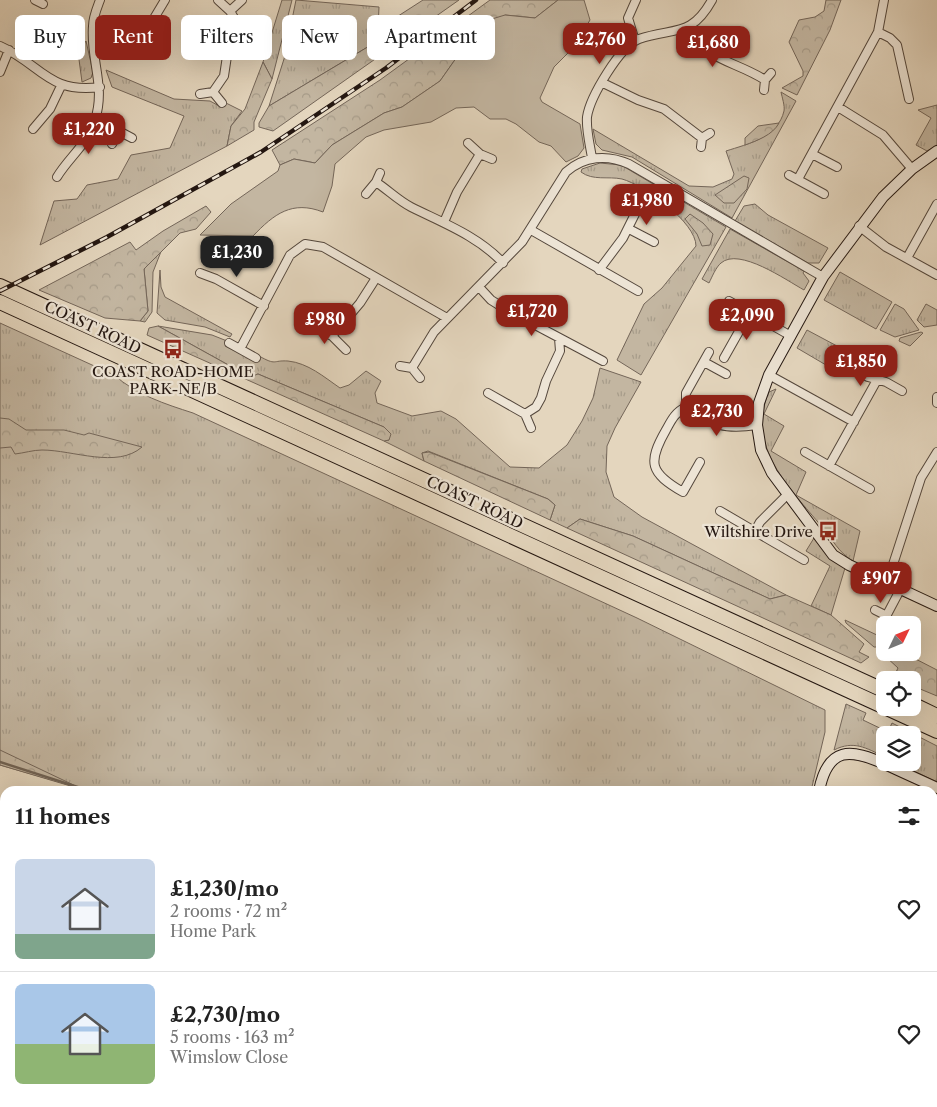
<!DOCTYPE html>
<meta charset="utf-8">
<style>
body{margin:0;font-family:"Libre Caslon Text",serif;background:#f6f6f6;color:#222;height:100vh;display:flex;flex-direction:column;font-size:19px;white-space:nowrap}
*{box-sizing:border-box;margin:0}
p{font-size:16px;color:#767676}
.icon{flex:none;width:28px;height:28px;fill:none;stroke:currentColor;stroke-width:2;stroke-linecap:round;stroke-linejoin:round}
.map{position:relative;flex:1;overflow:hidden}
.panel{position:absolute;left:0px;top:786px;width:938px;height:321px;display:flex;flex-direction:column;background:#fff;border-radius:15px 15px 0 0;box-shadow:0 5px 20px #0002}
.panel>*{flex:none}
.guide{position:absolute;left:15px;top:15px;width:500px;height:45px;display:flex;gap:10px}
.needle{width:32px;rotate:47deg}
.fabs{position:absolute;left:876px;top:616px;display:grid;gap:10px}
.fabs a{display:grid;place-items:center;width:45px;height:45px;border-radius:8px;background:#fff;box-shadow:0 5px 20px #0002;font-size:25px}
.price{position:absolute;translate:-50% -42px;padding:0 11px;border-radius:10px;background:#8f2418;color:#fff;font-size:16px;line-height:32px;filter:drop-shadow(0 1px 2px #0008)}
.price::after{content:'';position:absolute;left:50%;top:30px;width:15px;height:11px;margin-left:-8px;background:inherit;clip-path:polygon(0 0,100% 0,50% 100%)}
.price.on{background:#222;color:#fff}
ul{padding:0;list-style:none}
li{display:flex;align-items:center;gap:15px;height:125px;padding:0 15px}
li+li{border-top:1px solid #e0e0e0}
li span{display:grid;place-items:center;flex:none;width:140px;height:100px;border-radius:8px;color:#555}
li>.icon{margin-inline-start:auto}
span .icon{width:60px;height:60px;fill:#fffc;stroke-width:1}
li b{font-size:21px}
h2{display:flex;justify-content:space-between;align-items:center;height:60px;padding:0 15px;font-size:21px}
.tag{padding:0 18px;border-radius:8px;background:#fff;box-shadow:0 5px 20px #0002;font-size:18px;line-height:45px}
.tag.on{background:#8f2418;color:#fff}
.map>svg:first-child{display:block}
.grass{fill:url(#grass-tufts);stroke:#746659}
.forest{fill:url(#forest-crowns);stroke:#746659}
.park{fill:#c3b6a1;stroke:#746659}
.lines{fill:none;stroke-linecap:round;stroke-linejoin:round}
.stream{stroke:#706355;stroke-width:2.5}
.street-casing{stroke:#54473c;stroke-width:10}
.secondary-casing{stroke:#241711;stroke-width:12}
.highway-casing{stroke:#241711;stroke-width:16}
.street{stroke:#ede4d5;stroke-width:8}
.secondary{stroke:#ede4d5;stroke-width:10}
.highway{stroke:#e4d6be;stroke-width:14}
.rail-casing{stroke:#241711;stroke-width:4.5}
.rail{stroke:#ede4d5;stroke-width:2.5;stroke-dasharray:8;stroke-linecap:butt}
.labels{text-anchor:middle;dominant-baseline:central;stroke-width:4.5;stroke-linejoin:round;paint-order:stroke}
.street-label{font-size:15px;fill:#241711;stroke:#ede4d5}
.poi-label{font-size:15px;fill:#241711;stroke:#ede4d5}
</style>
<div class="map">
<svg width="937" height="1107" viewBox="0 0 937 1107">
<defs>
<pattern id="grass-tufts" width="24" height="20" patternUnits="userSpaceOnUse" patternTransform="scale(1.25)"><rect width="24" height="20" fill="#c3b6a1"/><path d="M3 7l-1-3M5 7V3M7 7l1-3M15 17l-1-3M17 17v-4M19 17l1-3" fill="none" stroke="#a79c8a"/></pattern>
<pattern id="forest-crowns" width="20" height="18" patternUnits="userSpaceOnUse" patternTransform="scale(1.25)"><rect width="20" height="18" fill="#c3b6a1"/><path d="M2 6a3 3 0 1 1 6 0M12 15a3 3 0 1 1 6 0" fill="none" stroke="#a79c8a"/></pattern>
</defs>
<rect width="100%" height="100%" fill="#e4d6be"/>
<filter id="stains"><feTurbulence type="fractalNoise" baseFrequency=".004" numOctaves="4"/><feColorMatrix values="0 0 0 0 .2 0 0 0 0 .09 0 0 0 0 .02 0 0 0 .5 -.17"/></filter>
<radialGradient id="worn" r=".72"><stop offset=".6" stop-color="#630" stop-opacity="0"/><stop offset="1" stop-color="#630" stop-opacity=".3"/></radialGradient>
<!-- grass -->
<path class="grass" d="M282 0H292L272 79 263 62Z
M296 0 379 7 378 29 371 45 269 106 284 59Z
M86 41 93 72 91 78 82 82 78 52Z
M106 70 174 99 210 101 221 107 226 103 242 111 231 126 227 146 40 245 54 201 77 199 87 185 118 179 131 155 170 148 184 116 112 87Z
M781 92 796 101 732 218 632 157 602 150 596 144 593 129 689 186 713 187 732 179 734 174 726 151C748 144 778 137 784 111 785 106 782 97 781 92Z
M937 105V145L927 151 916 145 931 118 918 110Z
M600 163 621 165 726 227 641 375 617 360 644 304 662 288 696 246C696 222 644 185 622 179 608 176 593 181 581 172L582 169Z
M755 204 768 215 828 248 819 263H808L735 221 744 206Z
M730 229 804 271 803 273 809 281 804 290C786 280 739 247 721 263 716 267 712 277 709 283L702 279Z
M162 249 153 272 152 312 145 322 140 321 148 311 144 269Z
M160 270 161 287 165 297 232 334 230 337 205 327 165 320 157 313Z
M840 272 892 302 876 329 824 300Z
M895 304 904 309 919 330 895 337 880 330Z
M926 304 937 310V325L924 327 917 320Z
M0 323 114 375C137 395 165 404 193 413L637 618 825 710V732L811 791H90L0 765Z
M158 326 212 335 227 341 225 346 256 361 259 356C277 366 272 360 288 361 308 363 324 377 340 388L349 385 366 371 381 381 375 393 377 403 412 416 441 411 456 419 510 467 539 468 567 445 582 421 593 398 600 368 641 382 615 428 607 446 606 472 614 497 642 517 786 595 770 599 633 536 580 519 567 528 550 520 555 505 548 499 428 451 422 453 424 461 384 441 389 440 384 427 258 374 250 377Z
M807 330 837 346 826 365 797 348Z
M921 332 923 333 910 346 899 341 900 338Z
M776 389 764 414 784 426 771 451 806 472 796 495 860 531 853 561C839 553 832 539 822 527 790 488 745 446 769 392Z
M814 538 830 558 845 568 831 615 811 606 830 566 806 551Z
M846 704 866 713 863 720 888 732 892 723 937 746V782L897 763 912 762V735H885V757C866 748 854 740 834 750Z
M323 1103H744L743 1107H323Z"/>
<!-- forest -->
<path class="forest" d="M423 0H459L273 131 259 127V123L269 106 371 45 378 29Z
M490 0H558L535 18 505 15 459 54 440 81 402 107 384 113 332 145 315 163 294 159 280 165 272 150 380 80Z
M826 0H841L830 30 797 95 782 88 803 76V71L789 42 799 20 815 17 824 11Z
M263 62 272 79 254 122V130L227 146 231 126 245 109Z
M779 123C773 135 756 141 745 145V138L758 126Z
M744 176 749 178 747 189 734 203H724L715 195Z
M206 206 211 212 196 229 180 233 144 269 148 311 140 321 105 318 39 290 130 242 136 250 163 231Z
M690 214 703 223 713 234 710 245 702 246 697 234 685 219Z
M158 326 250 377 258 374 384 427 391 434 389 440 384 441 147 335 149 328Z
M0 418 9 419 26 430H64L84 435 89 433 142 447C117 469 73 450 42 450 33 450 24 453 15 454L11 447 0 448Z
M429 452 548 499 555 505 550 520 424 461 422 453Z
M580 519 633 536 770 599 786 595 831 615 864 644 859 652 869 657 861 663 567 528Z
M845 620 879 636 880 647H874L846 623Z
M891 653H904L937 670V696L913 686 912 680 895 678 894 676 898 668 885 656Z
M0 750 84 790 0 765Z
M67 1103V1102L100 1103V1107H64Z"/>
<!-- park -->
<path class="park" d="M558 0H584L590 20 573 48 554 67 540 98 542 102 580 124 584 148 578 156 566 162 551 146 539 142 516 124 506 119H490L474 107 456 108 431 122 384 130 366 137 335 164 332 186 323 212C292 200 274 214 253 236L200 235 231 204 278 171 280 165 294 159 315 163 332 145 384 113 402 107 440 81 459 54 484 33 482 22 505 15 535 18Z"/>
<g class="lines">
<!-- stream -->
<path class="stream" d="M0 762 90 791
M355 1102V1104"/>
<defs>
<path id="street" d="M35 0 43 4
M218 0 230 11 242 0
M688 28C705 61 736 61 765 80
M147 30 165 0
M878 32 890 38 897 45 909 99
M135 33 147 30 154 39
M635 41 628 18 636 0
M0 46C41 64 48 94 100 87
M0 72 9 50
M603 83 638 100 664 109 702 138
M764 90 765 80 771 73
M213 92 224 76 227 56 237 33V23L230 11
M200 94 213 92 222 103
M838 107 883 135 912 169
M96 119 132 138
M33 129 50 109 61 86
M468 143 480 154 492 159
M112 144 119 131
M701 147 702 138 710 133
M812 154 837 167
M592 158C590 145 586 130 587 117 590 97 620 46 639 39 674 27 691 38 712 0
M789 175 824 194
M57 177C69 157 88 144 95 120 106 86 90 59 93 26 93 17 97 8 100 0
M798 179 878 32 884 0
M376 182C388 190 399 201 411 207 443 223 478 236 503 263
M366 194 376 182 380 173
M444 222 457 192 480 154
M859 226 886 247 937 275
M629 229 654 242
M531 230 638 291
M907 258 937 204
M599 270 623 238 640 204
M200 273 216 279 264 306
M479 287 491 300 507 310 603 361
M729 301 791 336
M315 327 332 336 346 350
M332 336 360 303 376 278
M229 343 256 358
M240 349 290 255 305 244 323 247 447 318
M709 352 686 393V407C715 425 722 430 757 425
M724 358 750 312
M833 358 868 377 886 382 902 391
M704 362 726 374
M400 366 412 368 420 378
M412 368 434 332 522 242 566 172C584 156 607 154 629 164L823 277
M769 375 854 422
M488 393 525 414 531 428
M937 397V403
M686 407C675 412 671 421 666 430 647 463 650 473 683 492L700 462
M525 414 536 407 541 398 546 381 560 351 559 338
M805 452 870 489
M829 466 877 380
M720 511 804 560
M755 531 760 522 787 495
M887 583 921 478 937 452
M875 610 885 615
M881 626 900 590
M0 861 5 862
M932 878 937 880
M0 938 5 939
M0 1047 5 1051
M836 1102 848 1107
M212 1107 213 1102
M295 1107 312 1102"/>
<path id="secondary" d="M937 151 912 169 883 197 823 277 769 375 759 403 757 425 761 450 772 473 833 555 849 565 937 606
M819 791C828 746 850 748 887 765 904 773 920 780 937 788
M752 1107 753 1102"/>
<path id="highway" d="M0 286 885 691
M0 302 937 731
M912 704 937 716"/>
</defs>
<!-- street casing -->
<use href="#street" class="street-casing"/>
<!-- secondary casing -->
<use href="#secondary" class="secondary-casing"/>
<!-- highway casing -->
<use href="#highway" class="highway-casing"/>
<!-- street -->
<use href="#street" class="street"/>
<!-- secondary -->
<use href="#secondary" class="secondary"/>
<!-- highway -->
<use href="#highway" class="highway"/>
<defs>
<path id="rail" d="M0 291 107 237 261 152 386 68 476 0"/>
</defs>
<!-- rail casing -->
<use href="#rail" class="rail-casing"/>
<!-- rail -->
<use href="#rail" class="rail"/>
</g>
<!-- icons -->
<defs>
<symbol id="bus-bare" viewBox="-9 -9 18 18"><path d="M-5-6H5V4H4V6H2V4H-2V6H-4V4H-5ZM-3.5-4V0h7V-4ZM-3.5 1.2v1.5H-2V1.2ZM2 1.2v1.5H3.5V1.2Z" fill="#8f2418" stroke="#ede4d5" stroke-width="2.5" paint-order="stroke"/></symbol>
</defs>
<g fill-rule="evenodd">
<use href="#bus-bare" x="159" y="335" width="28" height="28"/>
<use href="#bus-bare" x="814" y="517" width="28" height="28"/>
</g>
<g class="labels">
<!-- street labels -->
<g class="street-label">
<text transform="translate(93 327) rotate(25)">COAST ROAD</text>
<text transform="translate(475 502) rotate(25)">COAST ROAD</text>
</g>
<!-- poi labels -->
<g class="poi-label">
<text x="173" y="371">COAST ROAD-HOME<tspan x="173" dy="17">PARK-NE/B</tspan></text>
<text x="813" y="531" text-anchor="end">Wiltshire Drive</text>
</g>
</g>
<rect width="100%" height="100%" filter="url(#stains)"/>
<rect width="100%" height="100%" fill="url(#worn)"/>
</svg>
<div class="fabs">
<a><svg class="needle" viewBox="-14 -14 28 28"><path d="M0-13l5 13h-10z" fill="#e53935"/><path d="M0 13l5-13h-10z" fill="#767676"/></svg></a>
<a><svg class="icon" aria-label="locate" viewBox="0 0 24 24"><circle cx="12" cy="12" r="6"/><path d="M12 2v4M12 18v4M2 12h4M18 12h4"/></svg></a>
<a><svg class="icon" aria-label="layers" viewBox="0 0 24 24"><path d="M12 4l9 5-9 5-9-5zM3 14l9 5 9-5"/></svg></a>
</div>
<b class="price" style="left:600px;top:65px">£2,760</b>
<b class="price" style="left:713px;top:68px">£1,680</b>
<b class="price" style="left:89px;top:155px">£1,220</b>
<b class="price" style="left:647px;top:226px">£1,980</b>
<b class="price on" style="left:237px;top:278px">£1,230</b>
<b class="price" style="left:532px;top:337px">£1,720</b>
<b class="price" style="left:747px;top:341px">£2,090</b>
<b class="price" style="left:325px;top:345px">£980</b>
<b class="price" style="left:861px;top:387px">£1,850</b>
<b class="price" style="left:717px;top:437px">£2,730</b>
<b class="price" style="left:881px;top:604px">£907</b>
<div class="guide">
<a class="tag">Buy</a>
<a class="tag on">Rent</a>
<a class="tag">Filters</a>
<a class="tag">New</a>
<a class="tag">Apartment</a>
</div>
<section class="panel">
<h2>11 homes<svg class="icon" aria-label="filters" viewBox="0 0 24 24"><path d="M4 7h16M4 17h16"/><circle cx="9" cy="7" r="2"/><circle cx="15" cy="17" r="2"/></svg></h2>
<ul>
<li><span style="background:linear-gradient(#c9d6e8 75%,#7fa58c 0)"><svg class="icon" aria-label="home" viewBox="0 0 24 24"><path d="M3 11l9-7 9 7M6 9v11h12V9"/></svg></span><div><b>£1,230/mo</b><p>2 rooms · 72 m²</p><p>Home Park</p></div><svg class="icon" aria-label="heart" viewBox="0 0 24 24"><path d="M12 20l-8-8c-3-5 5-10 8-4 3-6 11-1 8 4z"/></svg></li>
<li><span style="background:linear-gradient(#a9c7e8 60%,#8fb573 0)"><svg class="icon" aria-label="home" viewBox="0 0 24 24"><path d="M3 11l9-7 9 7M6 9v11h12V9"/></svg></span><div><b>£2,730/mo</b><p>5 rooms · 163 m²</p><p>Wimslow Close</p></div><svg class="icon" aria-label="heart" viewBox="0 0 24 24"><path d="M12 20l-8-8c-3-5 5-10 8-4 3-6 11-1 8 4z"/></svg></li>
</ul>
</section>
</div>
